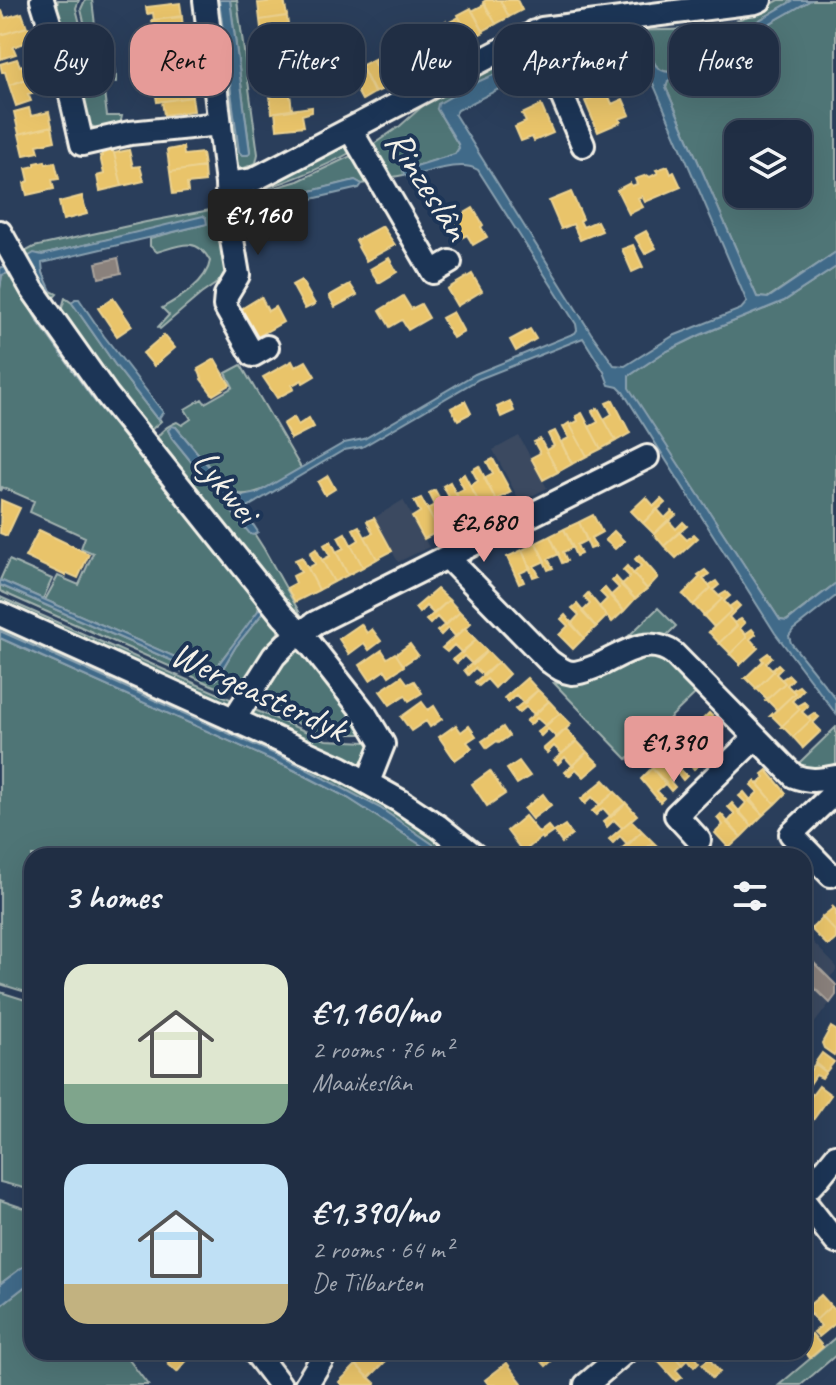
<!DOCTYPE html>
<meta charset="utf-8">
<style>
body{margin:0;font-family:Caveat,sans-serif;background:#2d3a4f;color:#f1f3f6;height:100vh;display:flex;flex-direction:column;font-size:30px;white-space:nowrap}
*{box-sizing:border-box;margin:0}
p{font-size:26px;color:#a2a8b2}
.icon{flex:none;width:44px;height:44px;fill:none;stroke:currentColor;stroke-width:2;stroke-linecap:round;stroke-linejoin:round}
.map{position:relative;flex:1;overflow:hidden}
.drawer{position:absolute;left:24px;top:848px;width:788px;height:512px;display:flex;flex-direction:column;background:#202e44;border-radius:24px;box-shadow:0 8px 32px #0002,0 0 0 2px #3d4a5d}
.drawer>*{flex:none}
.banner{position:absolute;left:24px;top:24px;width:788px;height:72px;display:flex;gap:16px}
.tools{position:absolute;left:724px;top:120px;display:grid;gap:16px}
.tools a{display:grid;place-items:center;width:88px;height:88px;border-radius:16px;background:#202e44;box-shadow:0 8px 32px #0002,0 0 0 2px #3d4a5d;font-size:40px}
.price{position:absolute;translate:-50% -68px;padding:0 18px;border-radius:8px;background:#e69b98;color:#111;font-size:26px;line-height:52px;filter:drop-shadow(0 2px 4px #0008)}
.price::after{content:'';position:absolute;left:50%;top:48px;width:24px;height:18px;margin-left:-12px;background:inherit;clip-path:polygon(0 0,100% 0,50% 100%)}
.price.selected{background:#222;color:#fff}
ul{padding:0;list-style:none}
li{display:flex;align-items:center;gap:24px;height:200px;padding:0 40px}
li span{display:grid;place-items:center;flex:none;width:224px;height:160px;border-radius:24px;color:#555}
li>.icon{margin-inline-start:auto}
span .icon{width:96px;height:96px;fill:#fffc;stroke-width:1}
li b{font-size:34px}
h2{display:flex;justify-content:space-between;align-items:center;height:96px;padding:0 40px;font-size:34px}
.chip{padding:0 28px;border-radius:24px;background:#202e44;box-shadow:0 8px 32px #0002,0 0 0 2px #3d4a5d;font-size:28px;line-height:72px}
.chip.selected{background:#e69b98;color:#111}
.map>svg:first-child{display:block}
.built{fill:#3a4960}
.green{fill:#4f7476;stroke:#a2b2af;stroke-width:2;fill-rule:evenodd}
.water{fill:#416a89;stroke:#89a0af;stroke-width:2}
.homes{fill:#e9c46a;stroke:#ecd290;stroke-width:2}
.industry{fill:#8a817c;stroke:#aaa39c;stroke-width:2}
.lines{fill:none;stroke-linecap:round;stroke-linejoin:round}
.minor-casing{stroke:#f4f1e8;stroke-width:28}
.minor{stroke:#1d3557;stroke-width:22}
.labels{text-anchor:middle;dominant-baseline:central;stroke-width:8;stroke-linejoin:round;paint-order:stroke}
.street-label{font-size:38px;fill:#f4f1e8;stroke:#1d3557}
</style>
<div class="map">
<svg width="836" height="1385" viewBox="0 0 836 1385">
<rect width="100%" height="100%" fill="#2a3e5b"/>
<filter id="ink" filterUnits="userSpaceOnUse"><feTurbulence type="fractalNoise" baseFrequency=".0125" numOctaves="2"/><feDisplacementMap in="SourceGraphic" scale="16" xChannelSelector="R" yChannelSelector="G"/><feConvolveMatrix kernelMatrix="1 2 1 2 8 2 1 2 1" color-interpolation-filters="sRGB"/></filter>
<g filter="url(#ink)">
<!-- built -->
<path class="built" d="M519 436 547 488 520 502 493 450Z
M403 500 429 547 398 562 374 518Z
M804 933 836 966V971L830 977 836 983V995L804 1037Z"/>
<!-- green -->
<path class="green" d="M58 0H79L76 8 93 76 76 83 56 19Z
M85 0H92L100 67 114 66 115 73 96 75 89 41 91 40 90 35H87L81 9Z
M211 0H219L239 152 250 151 230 0H237L258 154 256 163 242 169 233 163Z
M779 0H794L670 72C644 70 657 42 640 37 623 31 589 43 572 46L568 51 570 56 555 62 549 47C596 22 658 35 710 27 735 24 757 12 779 0Z
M811 0H836V252L767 298 757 297 666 88 668 81ZM738 134H798V194H738Z
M537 50 543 65 437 109 458 144 459 148 455 154 404 170V175L388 178 368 148 400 126 426 103 515 57Z
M116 76V82L103 85 107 116H122L120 125 97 129 89 124 77 86Z
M349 142 355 150C327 166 272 190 241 193Z
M357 153 372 182 362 184 355 180 254 205 253 210 234 215 233 200 298 181Z
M210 210 219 211 230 274 201 294 160 329 158 327 169 315 162 308C180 298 207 282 210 261 197 235 178 246 157 252L150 246V238L206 224V218L203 217 42 255 37 254 50 294 51 291 57 294 49 303 17 256 34 247 146 222Z
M836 267V583L786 621 780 620 629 389V376L663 353 700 335 784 301Z
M8 273 14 278 37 320 93 399 259 604 258 612 212 672H209L45 600 58 576 79 585 93 553 81 548 85 537 30 512 34 501 2 487 0 491V289L2 274Z
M65 298 72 303 116 366 157 419 159 418 161 421 151 430 140 431 59 318Z
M241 365 301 468C278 481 258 499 231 493L176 427 168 430 172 438 245 528 255 535 264 549 301 615 293 619 153 448C156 435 164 427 177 422L182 425 191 419 185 409 202 399 205 403 233 387 226 373Z
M9 560 52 579 43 599 0 580Z
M0 585 216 680 236 646 266 609 278 626V633L240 684 237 687 225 691 0 591Z
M0 597 221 695 235 701 227 705 0 607Z
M658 608 676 626 664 638 615 649Z
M0 621 331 770 466 856H450L380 808 297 764 0 631Z
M0 638 294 770 348 798 438 856H236L232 854 230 856H32V994L0 984Z
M295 648 305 650 370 734H322L259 706 257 702 259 691Z
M649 656C669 658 683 680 696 693L627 759 554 683 581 684Z
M250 708 326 740 367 742 372 746 364 769 255 720Z
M836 727V764C823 767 810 773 798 764Z
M0 992 32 1002V1190L0 1182Z
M0 1200 32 1211V1260L0 1284Z
M32 1281V1352H123L148 1385H0V1306Z
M836 1337V1355L801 1385H779Z"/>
<!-- water -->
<path class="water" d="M219 0H230L250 152 248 155H242L239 152Z
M794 0H811L668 81 666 88 757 297 768 298 836 252V267L784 301 700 335 663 353 629 376V388L780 620 787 621 836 583V596L793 630 789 636 791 643 836 699V714L775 633 623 392 618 387 609 385 604 372 583 338 479 379 362 447 344 450 246 508 245 512 258 532 253 535 250 534 172 438 168 430 172 426 176 427 231 493 242 496 257 493 344 443 364 439 475 374 575 333 577 330 576 324 478 170C462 159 426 173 407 177L404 175 403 170 455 154 459 148 458 144 437 109 438 104 475 83 518 64 522 66 525 72 520 78 458 110 455 115 591 333 614 365 625 366 673 336 741 309 747 302 638 48 572 59 568 51 571 46C589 43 623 31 640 37 657 42 644 70 670 72Z
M355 180 362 184 359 188 256 212 253 210 254 205Z
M203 216 206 218 207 224 42 263 43 273 51 291 48 296 26 258 34 253 42 255Z
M7 265 266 609 236 646 216 680 0 585V580L209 672 215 669 260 608 258 604 93 399 37 320 14 278 8 273 2 275 0 289V268Z
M75 299H79L104 336 163 412 158 420 116 366 72 303Z
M0 631 297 764 380 808 450 856H438L348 798 294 770 0 638Z
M32 1260V1281L0 1306V1284Z"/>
<!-- homes -->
<path class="homes" d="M284 0 287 16 260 20 258 3Z
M486 0H500L509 17 496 24 483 2Z
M500 0H517L522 10 509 17Z
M180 3 182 16 154 20 153 13 147 14 146 7Z
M485 4 496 24 483 31 472 11Z
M471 8 484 32 470 39 458 15Z
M2 11 5 18 22 13 27 27 0 35V12Z
M287 16 289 33 262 36 260 20Z
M182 17 183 30 154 34 152 20Z
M459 17 470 39 457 45 446 24Z
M446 21 457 44 444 51 432 29Z
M27 27 30 28 33 39 31 41 13 47 16 54 1 59 0 35Z
M184 30 185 43 160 46 158 33Z
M421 35 435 61 423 68 409 41Z
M409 41 423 68 410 75 397 47Z
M185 43 187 57 162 60 160 46Z
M290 43 292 60 265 63 263 46Z
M397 47 411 74 399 81 385 54Z
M385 54 399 81 387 87 372 60Z
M187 57 189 70 164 74 162 60Z
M17 59 20 66 37 61 38 62H41L44 73 9 85 5 72H2L0 64Z
M372 60 387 87 375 93 361 66Z
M286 61 288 77 268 80 265 63Z
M361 66 374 93 362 100 355 87 348 91 341 77Z
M189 70 191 84 165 87 164 74Z
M41 75 46 89 28 94 31 101 16 106 9 85Z
M288 77 290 94 270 96 268 80Z
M191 84 192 97 157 102 156 96 161 95 160 87Z
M607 92 612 104 623 99 630 115 619 119 621 122 598 132 585 101Z
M290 94 292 110 272 113 270 96Z
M192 97 194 111 164 115 162 101Z
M541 105 553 133 534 141 532 137 521 141 515 127 526 122 522 114Z
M312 107V112L302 115 304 126 277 129 275 112Z
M29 108 31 116 49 112 52 126 19 134 14 112Z
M52 126 55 141 37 145 39 152 24 155 19 134Z
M183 147 184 155 202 153 204 167 170 172 167 150Z
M112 150 114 153 122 186 100 191 97 176 104 174 100 156H102L101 153Z
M129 150 133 167 140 166 144 181 122 186 114 153Z
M45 161 46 164 55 162 59 179 52 180 54 189 27 195 24 183 29 181 26 168 35 166V163Z
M668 166 671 174 674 172 681 187 645 202 642 196 638 198 643 207 629 214 617 190 630 183 632 186 637 184 635 179 647 175 650 177 658 173 656 170Z
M204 167 205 182 187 184 188 192 173 194 170 172Z
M571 192 583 219 580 221 583 227 597 221 602 231 580 240 573 224 561 229 549 201Z
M82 196 87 214 63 220 59 202Z
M473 208 483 225 481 227 487 237 473 245 467 235 459 239 449 222Z
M382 226 395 245 366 261 358 247 359 246 356 240Z
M646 231 656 248 645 254 635 237Z
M633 245 643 267 632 272 622 249Z
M389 258 397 272 379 283 370 269Z
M472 274 482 291 457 306 447 289Z
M301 280 315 304 305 309 292 285Z
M350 284 357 295 335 307 329 296Z
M403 296 411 309 421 304 429 318 408 330 402 320 390 327 380 310Z
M261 297 268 311 275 307 283 322 257 337 241 309Z
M113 298 132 326 117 336 98 308Z
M453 312 464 332 453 338 442 318Z
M530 329 536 339 516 351 510 340Z
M164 335 175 348 154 366 143 353Z
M215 359 230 385 213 395 201 379 202 378 198 369Z
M292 361 295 367 306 361 315 376 303 383 302 380 292 385 294 389 277 398 263 377Z
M613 400 630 433 616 441 604 419 612 414 606 403Z
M465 401 471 413 458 420 451 408Z
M510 401 514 411 501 417 497 407Z
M598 408 616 441 601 449 589 427 598 422 592 411Z
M582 413 601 449 587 456 570 425 578 421 576 416Z
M294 417 298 425 309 418 314 427 291 439 283 424Z
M569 423 587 456 572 464 561 442 569 438 563 427Z
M555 431 572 464 558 472 546 450 554 446 548 434Z
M540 439 558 472 543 480 531 458 540 453 534 442Z
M493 459 511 492 496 500 484 478 493 473 487 462Z
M479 466 496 500 482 508 470 486 478 481 472 470Z
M464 474 482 508 467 516 456 493 464 489 458 478Z
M328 476 335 489 325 495 318 482Z
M450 482 467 516 453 523 441 501 449 497 443 486Z
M435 490 453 523 439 531 427 509 435 505 429 493Z
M646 497 654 506 661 499 665 503 643 523 631 511Z
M421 498 439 531 424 539 412 517 420 512 414 501Z
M1 500 20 508 7 536 0 533Z
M657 509 665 518 672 511 676 515 654 534 643 523Z
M593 515 602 532 591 538 596 547 590 549 579 522Z
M374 518 392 551 377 559 365 537 373 533 367 521Z
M668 520 676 529 683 522 687 526 664 546 654 534Z
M579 522 587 540 577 545 581 554 576 556 564 529Z
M359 526 377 559 363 567 351 545 359 540 353 529Z
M564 529 573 547 563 552 567 561 562 563 550 536Z
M39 530 89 554 78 578 67 573 66 576 25 557Z
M614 531 624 541 615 549 605 540Z
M679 532 687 540 694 534 698 538 676 558 664 546Z
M345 533 363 567 348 575 336 552 344 548 338 537Z
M550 536 559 554 548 559 553 568 548 570 536 543Z
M331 541 348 575 334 582 322 560 330 556 324 545Z
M536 543 545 561 534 566 539 575 533 577 522 550Z
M316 549 334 582 319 590 308 568 315 564 310 553Z
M522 550 531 568 520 573 524 582 519 584 507 557Z
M639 555 658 577 647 589 633 574 641 566 635 559Z
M302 557 319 590 295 602 287 588 296 583 293 576 301 572 295 560Z
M627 566 647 589 635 599 621 585 630 577 623 570Z
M705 570 709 574 703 579 711 588 692 606 693 605 683 594 682 595 700 577 698 575Z
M616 577 635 599 624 611 610 596 619 588 612 581Z
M716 581 719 585 713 590 722 599 703 617 704 616 694 605 692 606 711 588 709 585Z
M605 588 624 611 612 622 599 607 607 599 600 592Z
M437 589 449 600 434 614 426 606 419 613 415 608Z
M726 592 730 596 724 601 732 610 714 627 704 616 703 617 722 599 719 596Z
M588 593 607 616 596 627 582 612 590 604 584 597Z
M449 600 460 612 445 626 437 617 430 624 426 620Z
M736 602 740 606 729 617 737 626 718 644 719 643 709 632 708 633 732 610 729 607Z
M577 604 596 627 584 638 571 624 579 615 572 608Z
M460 612 471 623 456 637 448 628 441 635 437 631Z
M565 615 584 638 573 649 559 635 568 626 561 619Z
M741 619 745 623 740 628 747 637 729 655 730 653 720 643 718 644 737 626 734 623Z
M361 624 367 633 372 629 381 641 369 650 364 643 349 654 339 639Z
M465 628 476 640 462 653 454 645 447 652 442 648Z
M752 629 756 634 750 639 758 648 739 666 740 664 730 654 729 655 747 637 745 634Z
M476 640 487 651 473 665 464 656 457 663 453 659Z
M410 644 418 655 403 665 396 654Z
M382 650 387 658 395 653 404 666 389 676 385 670 370 680 360 665Z
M487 651 498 662 484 676 475 668 468 675 464 670Z
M768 653 772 657 766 663 774 671 755 690 756 688 746 678H745L763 661 761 658Z
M498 662 509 674 495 688 487 679 479 686 475 682Z
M778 664 782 668 776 674 785 683 766 700 767 699 757 689 755 690 774 671 772 669Z
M789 675 793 679 787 685 795 693 777 710 767 700H766L785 683 782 679Z
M402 676 408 684 414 681 422 693 409 701 405 695 390 705 380 691Z
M527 678 538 690 524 704 516 695 508 702 504 698Z
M799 686 803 690 792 701 800 709 781 727 782 726 772 716H770L795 693 792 690Z
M538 690 549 701 535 715 526 707 519 713 515 709Z
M549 701 560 713 546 726 537 718 530 725 526 721Z
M422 702 428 710 434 706 442 719 430 727 426 721 411 731 401 717Z
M804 702 808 706 802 712 811 720 792 738 793 737 783 727H781L800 709 797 706Z
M560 713 571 724 557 738 548 729 541 736 537 732Z
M709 713 723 727 714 736 718 739 715 742 718 745 717 747 698 724Z
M814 713 819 717 813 723 821 731 802 749 803 748 793 737 792 738 811 720 808 717Z
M698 724 712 739 703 747 710 754 706 758 686 735Z
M456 725 461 732 469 726 476 736 467 742 472 748 455 760 439 737Z
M503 727 509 736 499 743 497 741 487 748 482 741Z
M566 729 577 741 562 754 554 746 547 753 543 749Z
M686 735 700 750 692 758 699 765 694 769 675 746Z
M577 741 587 752 573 766 565 757 558 764 554 760Z
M675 746 689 761 680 769 687 776 683 780 664 757Z
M587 752 599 764 584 777 576 769 569 776 565 772Z
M664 757 677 772 669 780 675 787 671 791 652 768Z
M519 761 530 776 517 784 507 769Z
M652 768 666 783 657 791 664 798 660 802 641 779Z
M767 770 786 793 775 804 758 784 765 777 762 774Z
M490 771 505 794 487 806 472 784Z
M604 780 615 792 600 805 592 797 585 804 581 799Z
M755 781 775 804 763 815 749 801 758 792 751 785Z
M615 792 626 803 611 817 603 808 596 815 592 811Z
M744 792 763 815 752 826 738 812 746 803 739 796Z
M543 794 551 805 532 819 524 809Z
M626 803 637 815 622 828 614 820 607 827 603 822Z
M732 803 752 826 741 837 727 823 735 814 728 807Z
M721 814 741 837 729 848 715 833 723 825 717 818Z
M525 816 539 833 548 826 553 832 543 839 542 837 523 852 507 831Z
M631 820 642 831 628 845 620 836 613 843 609 839Z
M565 825 572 835 562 843 554 832Z
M642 831 653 842 639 856 631 848 624 854 620 850Z
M653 842 664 853 662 856H637Z
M832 906 836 910V932L822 917 833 908Z
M822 917 836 932V939L828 946 810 928H812L822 918Z
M831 1027 836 1030V1052L834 1055 824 1048 822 1043Z
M822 1053 834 1062 826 1072 815 1063Z
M815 1064 826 1072 822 1078 816 1075 806 1090 812 1095 804 1106V1079Z
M819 1086 831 1095 813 1120 804 1113V1106Z
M821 1295 831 1306 816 1320 811 1314 804 1319V1306L806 1308Z
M831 1306 836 1311V1323L819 1337 814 1332 821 1326 816 1320Z
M812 1334 823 1347 810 1358 804 1351V1341Z
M158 1352H182L189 1358 177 1372 168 1364 170 1363Z
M356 1352H377L386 1361 369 1378 350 1358Z
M533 1352H551L556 1357 546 1366Z
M665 1352H671L682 1365 676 1370 682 1377 676 1381 657 1360Z
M671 1352H691L699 1362 694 1367 688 1359 682 1365Z
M709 1359 720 1372 712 1378 702 1364Z
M507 1363 522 1383 520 1385H489L485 1380Z
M356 1365 376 1384 375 1385H342L339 1382Z"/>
<!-- industry -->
<path class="industry" d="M118 258 121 273 99 278 96 263Z
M804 953 836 985V995L830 1003 804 978Z"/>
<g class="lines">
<defs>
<path id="minor" d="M42 0 69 87 82 144 130 133 220 124
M205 0 227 184 228 216 238 275 226 295 225 306 253 355 267 347
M535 32 583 145
M350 129 433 272 450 262
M227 184 253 180 542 29 755 2 760 0
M0 232 32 289 107 395 283 616 310 644 365 714 383 744 368 782
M447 557 549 661C556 666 563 672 572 673 581 673 589 669 597 666 623 654 648 634 674 654L794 776C809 782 821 780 836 777
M0 614 341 768 400 801 439 827 475 856
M234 719 274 656 286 644 315 623 647 457
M699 840 676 815 755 738
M831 875 791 834 831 796 834 790 833 778
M804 1193 819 1177 836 1156
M804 1201 836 1242
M255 1352 280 1385
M306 1385 326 1352
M586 1385 625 1352"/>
</defs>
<!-- minor casing -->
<use href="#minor" class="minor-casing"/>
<!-- minor -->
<use href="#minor" class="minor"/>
</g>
</g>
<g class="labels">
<!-- street labels -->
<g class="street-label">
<text transform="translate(428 185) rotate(57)">Rinzeslân</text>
<text transform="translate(226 486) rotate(51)">Lykwei</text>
<text transform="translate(259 691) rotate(25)">Wergeasterdyk</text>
</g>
</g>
</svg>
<div class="tools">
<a><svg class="icon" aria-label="layers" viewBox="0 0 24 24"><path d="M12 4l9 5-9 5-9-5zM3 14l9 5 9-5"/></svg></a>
</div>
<b class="price selected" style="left:258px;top:257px">€1,160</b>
<b class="price" style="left:484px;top:564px">€2,680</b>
<b class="price" style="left:674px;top:784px">€1,390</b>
<div class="banner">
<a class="chip">Buy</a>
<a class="chip selected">Rent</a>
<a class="chip">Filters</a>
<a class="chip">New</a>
<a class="chip">Apartment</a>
<a class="chip">House</a>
</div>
<section class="drawer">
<h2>3 homes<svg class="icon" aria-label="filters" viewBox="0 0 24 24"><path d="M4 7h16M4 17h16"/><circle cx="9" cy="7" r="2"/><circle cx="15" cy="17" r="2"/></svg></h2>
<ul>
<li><span style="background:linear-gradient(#dfe7d0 75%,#7fa58c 0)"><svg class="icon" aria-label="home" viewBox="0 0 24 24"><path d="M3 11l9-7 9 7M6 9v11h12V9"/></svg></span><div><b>€1,160/mo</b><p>2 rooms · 76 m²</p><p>Maaikeslân</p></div></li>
<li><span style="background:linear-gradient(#bfe0f5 75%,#c2b280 0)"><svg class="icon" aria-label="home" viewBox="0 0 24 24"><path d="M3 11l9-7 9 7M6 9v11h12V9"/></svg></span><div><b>€1,390/mo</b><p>2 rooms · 64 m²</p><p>De Tilbarten</p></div></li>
</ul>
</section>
</div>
